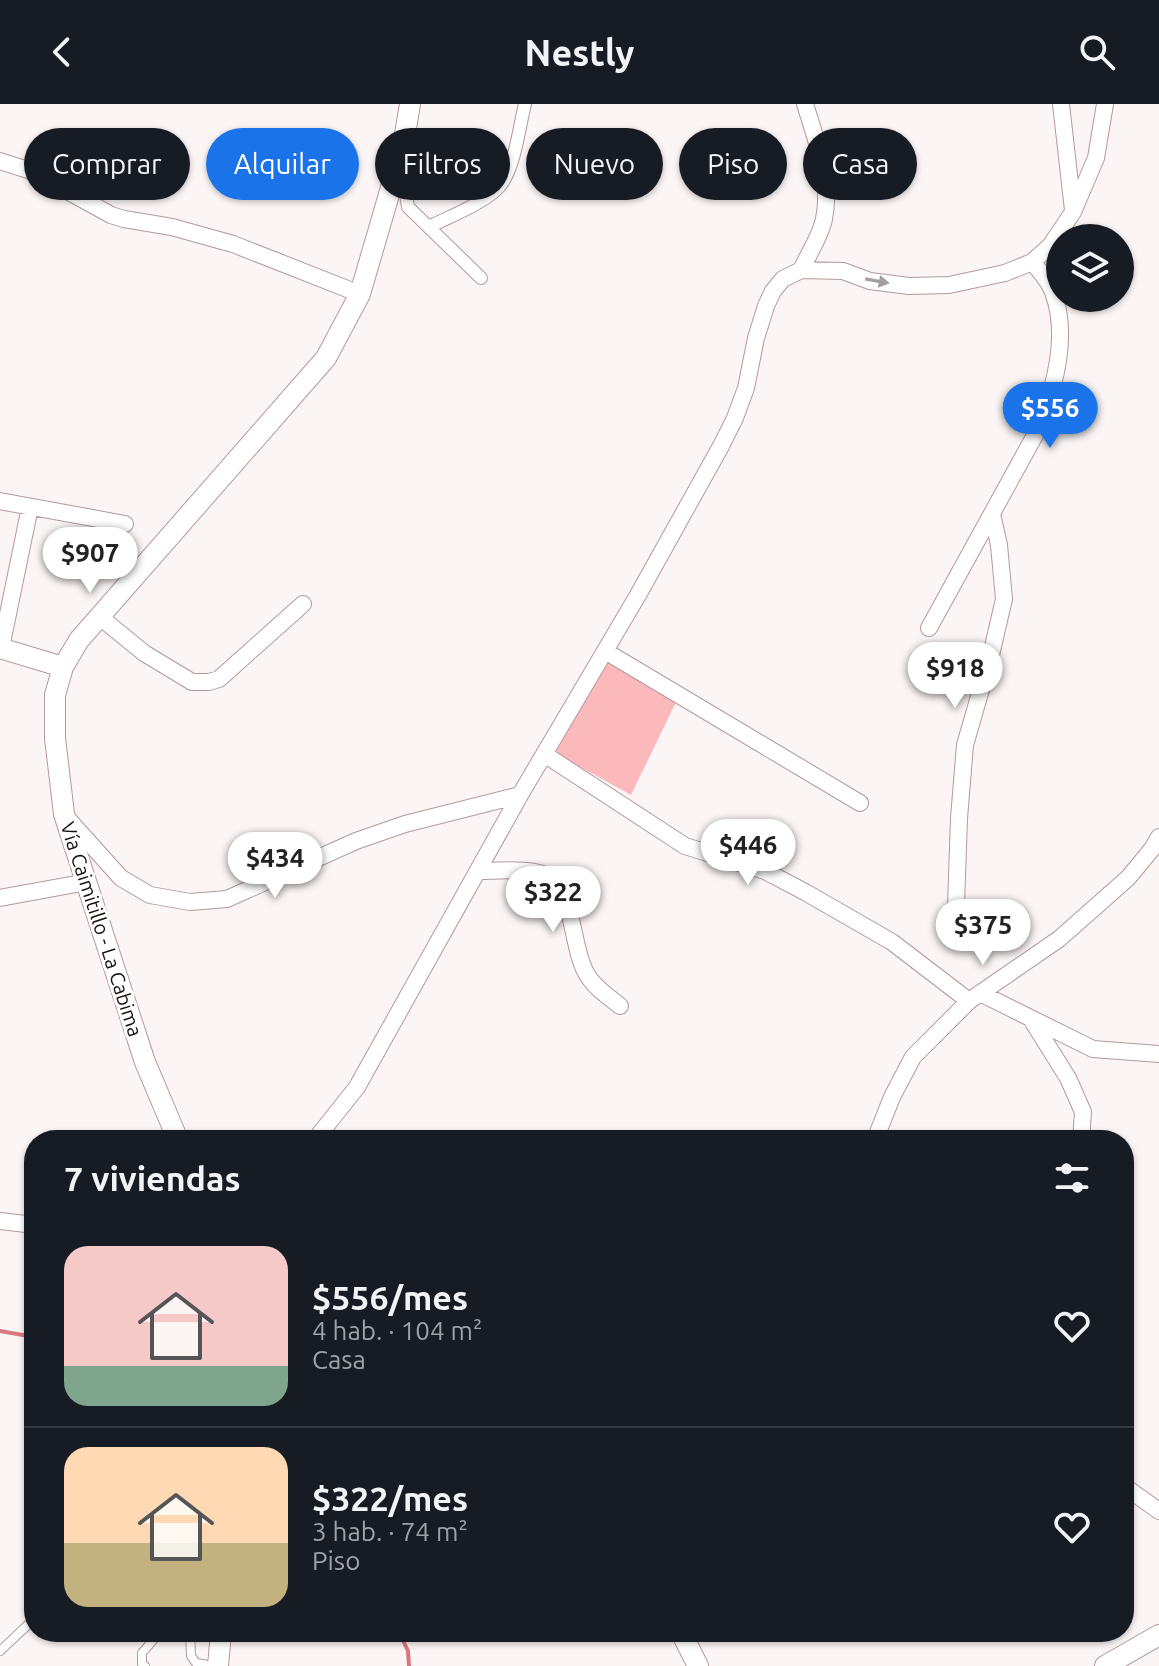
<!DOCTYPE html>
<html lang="es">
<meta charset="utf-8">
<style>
body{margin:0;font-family:Ubuntu,sans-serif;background:#20242c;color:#f1f3f6;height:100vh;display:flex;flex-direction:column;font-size:30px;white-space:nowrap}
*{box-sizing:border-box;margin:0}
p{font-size:26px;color:#9ea1a6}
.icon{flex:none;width:44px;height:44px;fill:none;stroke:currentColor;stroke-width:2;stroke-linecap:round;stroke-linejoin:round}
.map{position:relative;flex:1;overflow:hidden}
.sheet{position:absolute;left:24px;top:1026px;width:1110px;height:512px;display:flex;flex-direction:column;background:#171b24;border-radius:32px;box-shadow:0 2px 6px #0004}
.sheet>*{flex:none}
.top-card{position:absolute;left:24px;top:24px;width:1112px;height:72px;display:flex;gap:16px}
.tools{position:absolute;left:1046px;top:120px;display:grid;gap:16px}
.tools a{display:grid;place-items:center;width:88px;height:88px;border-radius:50%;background:#171b24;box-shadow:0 2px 6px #0004;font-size:40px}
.price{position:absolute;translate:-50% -68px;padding:0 18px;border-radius:28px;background:#fff;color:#222;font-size:26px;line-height:52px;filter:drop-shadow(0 2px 4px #0008)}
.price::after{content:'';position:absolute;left:50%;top:48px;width:24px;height:18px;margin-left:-12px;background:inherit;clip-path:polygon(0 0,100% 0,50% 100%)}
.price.selected{background:#1a73e8;color:#fff}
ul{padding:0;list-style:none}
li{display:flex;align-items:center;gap:24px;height:200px;padding:0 40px}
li+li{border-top:2px solid #363941}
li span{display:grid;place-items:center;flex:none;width:224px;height:160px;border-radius:24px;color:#555}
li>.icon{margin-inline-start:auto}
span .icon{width:96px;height:96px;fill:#fffc;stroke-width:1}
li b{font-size:34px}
h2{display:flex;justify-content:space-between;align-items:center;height:96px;padding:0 40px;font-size:34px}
.pill{padding:0 28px;border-radius:36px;background:#171b24;box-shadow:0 2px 6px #0004;font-size:28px;line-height:72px}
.pill.selected{background:#1a73e8;color:#fff}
header{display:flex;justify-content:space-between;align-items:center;height:104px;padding:0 40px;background:#171b24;font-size:36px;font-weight:600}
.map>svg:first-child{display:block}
.green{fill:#fcb9bc}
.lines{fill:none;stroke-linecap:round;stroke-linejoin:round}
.stream{stroke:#d8787f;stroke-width:4}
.service-casing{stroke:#b4999a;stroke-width:10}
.pedestrian-casing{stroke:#b4999a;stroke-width:14}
.minor-casing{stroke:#b4999a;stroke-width:18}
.tertiary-casing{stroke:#b4999a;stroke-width:22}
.service{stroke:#fff;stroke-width:8}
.pedestrian{stroke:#fff;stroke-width:12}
.minor{stroke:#fff;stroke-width:16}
.tertiary{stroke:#fff;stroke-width:20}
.oneway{fill:#a39f9f}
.labels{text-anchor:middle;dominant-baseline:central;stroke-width:6;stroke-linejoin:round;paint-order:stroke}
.street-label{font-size:20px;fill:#180f0f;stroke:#fff}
</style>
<header><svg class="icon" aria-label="back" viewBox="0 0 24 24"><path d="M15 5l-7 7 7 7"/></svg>Nestly<svg class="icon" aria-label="search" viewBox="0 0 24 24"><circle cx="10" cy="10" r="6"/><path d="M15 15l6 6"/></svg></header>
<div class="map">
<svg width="1159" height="1562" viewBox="0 0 1159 1562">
<rect width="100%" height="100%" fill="#fbf5f5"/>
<!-- green -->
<path class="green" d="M609 555 678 594 631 691 555 649Z"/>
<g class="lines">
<!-- stream -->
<path class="stream" d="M0 1227 34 1233
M399 1528 408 1547 409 1562"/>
<defs>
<path id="service" d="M190 1528 191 1552 196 1559 208 1561 217 1560
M0 1547 34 1515
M145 1562 142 1560V1549L160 1528"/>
<path id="pedestrian" d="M397 63 403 72 408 103 481 174
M429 123C448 113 485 99 499 83 515 65 519 23 525 0"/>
<path id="minor" d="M1061 0 1073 106
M0 57 31 67 111 111 124 115 172 123 233 140 360 190
M801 166C808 151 821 131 824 115 832 77 816 36 805 0
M0 397 125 420
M100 513 144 549 192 578H209L219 575 303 500
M929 524 1040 322C1055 281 1069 231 1053 188 1049 177 1040 167 1032 158
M1 544 30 403
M605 547 860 699
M544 650 685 742 765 767 805 788 892 838 969 897
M68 715 121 774 150 791 190 798 227 795 356 737 405 720 520 691
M478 767C498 767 534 763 552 774 573 787 572 849 588 872 595 884 609 893 620 902
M0 794 87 778
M956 801 959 714 965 641 991 551 1004 495 999 441 992 410
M980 889 1093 945 1159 950
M1031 915 1068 974 1083 1008 1081 1036
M315 1036 357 983 520 691 638 491 721 342 735 314 746 284 756 234 766 202 773 187 783 175 801 166 843 167 870 177 909 182 949 181 1005 169 1032 158 1050 142 1073 108 1096 54 1105 0
M875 1036 892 993 913 953 969 897 1059 835 1128 774 1152 745 1159 733
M0 1117 34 1121
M1124 1382 1159 1407"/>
<path id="tertiary" d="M0 544 63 563
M178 1036 145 958 64 710 55 634V591L63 563 79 536 326 254 360 190 397 63 405 30 410 0
M681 1528 698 1562
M218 1562 221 1528
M1105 1562 1159 1531"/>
</defs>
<!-- service casing -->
<use href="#service" class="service-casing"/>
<!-- pedestrian casing -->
<use href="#pedestrian" class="pedestrian-casing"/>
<!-- minor casing -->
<use href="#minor" class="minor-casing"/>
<!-- tertiary casing -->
<use href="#tertiary" class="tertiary-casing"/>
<!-- service -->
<use href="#service" class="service"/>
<!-- pedestrian -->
<use href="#pedestrian" class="pedestrian"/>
<!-- minor -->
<use href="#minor" class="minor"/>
<!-- tertiary -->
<use href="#tertiary" class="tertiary"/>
</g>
<!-- one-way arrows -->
<defs><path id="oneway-solid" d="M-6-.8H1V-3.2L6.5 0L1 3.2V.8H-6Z" transform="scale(2)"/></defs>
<use class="oneway" href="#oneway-solid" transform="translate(877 177) rotate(10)"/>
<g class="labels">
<!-- street labels -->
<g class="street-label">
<text transform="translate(102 825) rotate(72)">Vía Caimitillo - La Cabima</text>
</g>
</g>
</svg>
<div class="tools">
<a><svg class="icon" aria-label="layers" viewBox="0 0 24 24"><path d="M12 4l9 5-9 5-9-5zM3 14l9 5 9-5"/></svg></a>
</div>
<b class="price selected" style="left:1050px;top:346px">$556</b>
<b class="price" style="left:90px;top:491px">$907</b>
<b class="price" style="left:955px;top:606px">$918</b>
<b class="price" style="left:748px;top:783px">$446</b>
<b class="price" style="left:275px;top:796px">$434</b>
<b class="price" style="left:553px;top:830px">$322</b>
<b class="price" style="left:983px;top:863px">$375</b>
<div class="top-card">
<a class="pill">Comprar</a>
<a class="pill selected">Alquilar</a>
<a class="pill">Filtros</a>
<a class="pill">Nuevo</a>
<a class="pill">Piso</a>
<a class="pill">Casa</a>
</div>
<section class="sheet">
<h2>7 viviendas<svg class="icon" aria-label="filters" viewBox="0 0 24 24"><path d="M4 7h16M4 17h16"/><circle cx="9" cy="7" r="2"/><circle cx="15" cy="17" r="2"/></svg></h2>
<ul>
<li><span style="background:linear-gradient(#f6c9c9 75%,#7fa58c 0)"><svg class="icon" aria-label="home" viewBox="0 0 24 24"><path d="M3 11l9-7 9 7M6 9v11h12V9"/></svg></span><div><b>$556/mes</b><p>4 hab. · 104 m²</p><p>Casa</p></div><svg class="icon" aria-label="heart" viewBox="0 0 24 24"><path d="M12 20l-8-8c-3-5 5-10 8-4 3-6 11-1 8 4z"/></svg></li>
<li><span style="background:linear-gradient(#ffd9b3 60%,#c2b280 0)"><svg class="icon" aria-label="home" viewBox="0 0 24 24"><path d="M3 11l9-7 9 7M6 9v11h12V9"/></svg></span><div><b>$322/mes</b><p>3 hab. · 74 m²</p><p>Piso</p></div><svg class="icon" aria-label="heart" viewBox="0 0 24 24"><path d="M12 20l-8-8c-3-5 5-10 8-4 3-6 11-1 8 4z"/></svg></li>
</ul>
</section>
</div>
